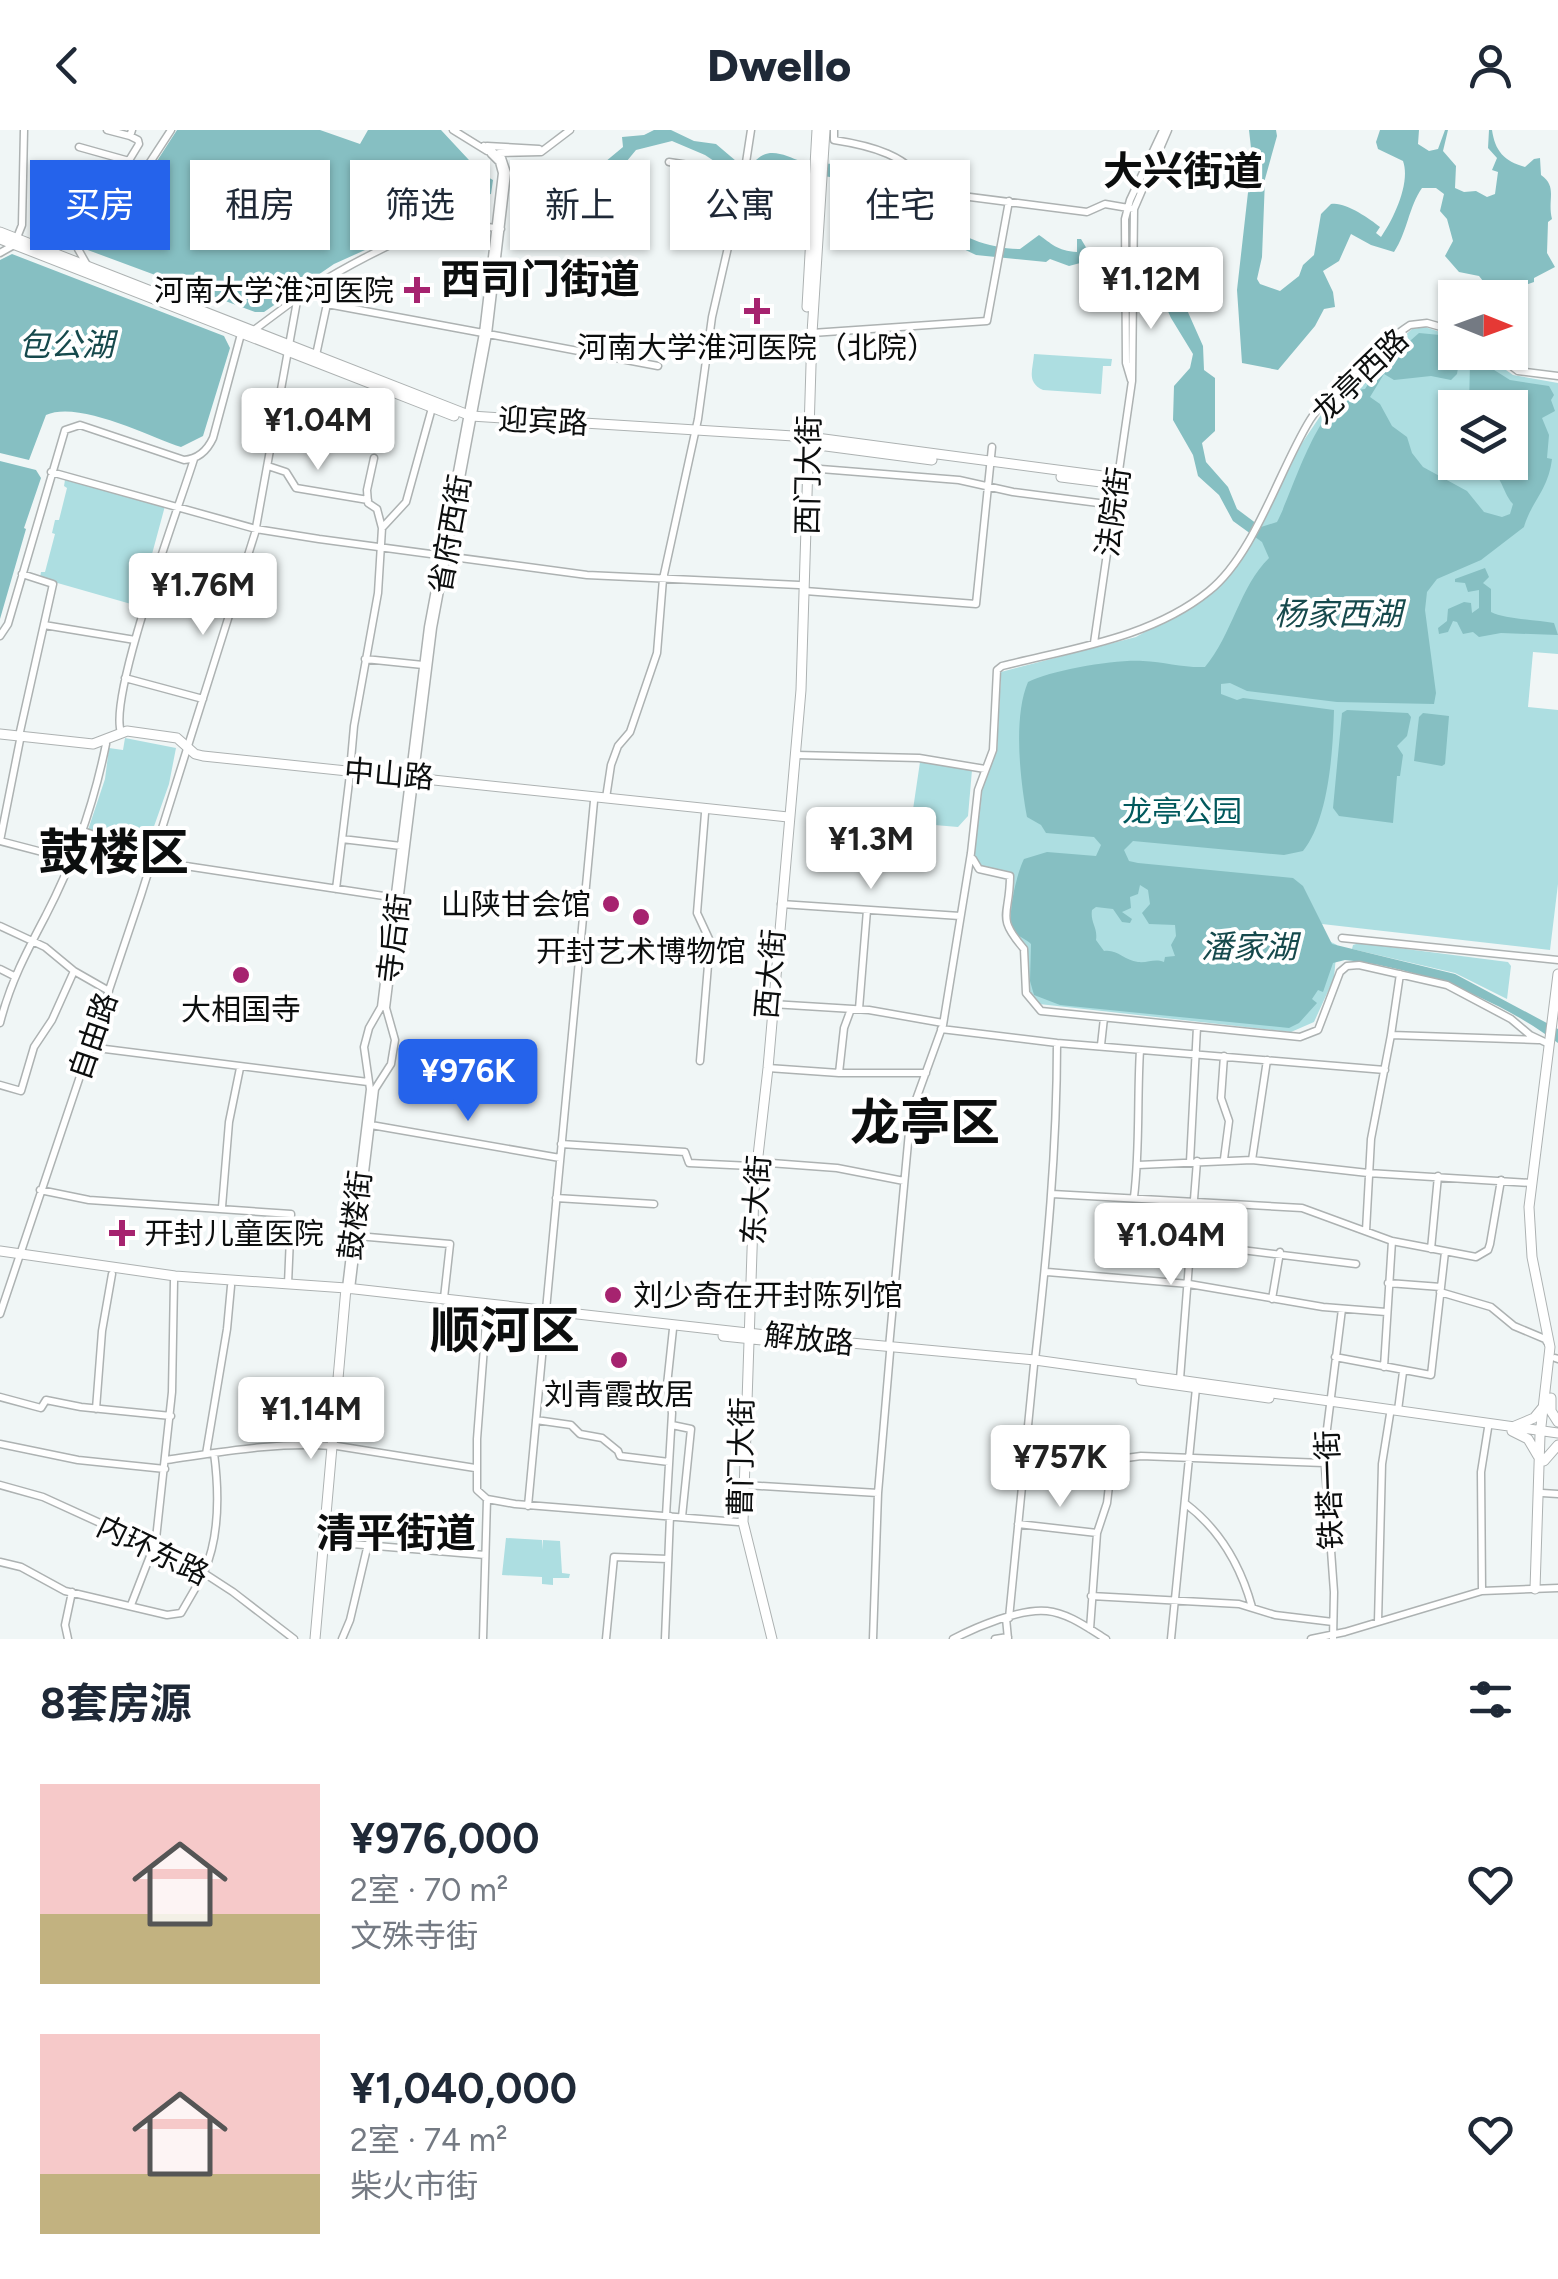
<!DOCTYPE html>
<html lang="zh">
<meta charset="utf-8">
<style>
body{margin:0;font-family:Figtree,"Noto Sans SC",sans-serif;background:#f2f2f3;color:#1f2937;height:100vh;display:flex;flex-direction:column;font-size:38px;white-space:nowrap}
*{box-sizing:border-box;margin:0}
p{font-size:32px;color:#747a83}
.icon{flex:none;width:55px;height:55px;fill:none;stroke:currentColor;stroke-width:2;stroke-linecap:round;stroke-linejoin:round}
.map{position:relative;height:1509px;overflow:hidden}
.side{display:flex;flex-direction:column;background:#fff;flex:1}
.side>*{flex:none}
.hud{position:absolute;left:30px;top:30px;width:1000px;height:90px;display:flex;gap:20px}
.needle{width:65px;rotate:91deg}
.controls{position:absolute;left:1438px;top:150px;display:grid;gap:20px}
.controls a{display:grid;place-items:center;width:90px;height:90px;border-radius:0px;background:#fff;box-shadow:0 2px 8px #0004;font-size:50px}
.price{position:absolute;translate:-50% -85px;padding:0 22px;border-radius:10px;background:#fff;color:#222;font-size:32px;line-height:65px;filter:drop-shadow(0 2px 5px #0008)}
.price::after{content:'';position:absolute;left:50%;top:60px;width:30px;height:22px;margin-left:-15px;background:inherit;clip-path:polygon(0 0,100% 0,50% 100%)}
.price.on{background:#2563eb;color:#fff}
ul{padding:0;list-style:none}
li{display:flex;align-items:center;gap:30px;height:250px;padding:0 40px}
li span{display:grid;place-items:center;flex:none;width:280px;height:200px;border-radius:0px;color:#555}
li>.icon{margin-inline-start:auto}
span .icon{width:120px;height:120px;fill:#fffc;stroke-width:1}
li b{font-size:42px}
h2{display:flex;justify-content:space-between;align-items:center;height:120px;padding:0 40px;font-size:42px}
.pill{padding:0 35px;border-radius:0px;background:#fff;box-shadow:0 2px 8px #0004;font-size:35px;line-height:90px}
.pill.on{background:#2563eb;color:#fff}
header{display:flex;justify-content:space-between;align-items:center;height:130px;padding:0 40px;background:#fff;font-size:45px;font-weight:800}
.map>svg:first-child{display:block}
.green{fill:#addee1;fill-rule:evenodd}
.water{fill:#86bfc2;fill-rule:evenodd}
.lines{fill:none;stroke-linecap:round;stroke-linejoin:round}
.minor-casing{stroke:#adb2b2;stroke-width:9}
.major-casing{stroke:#adb2b2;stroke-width:11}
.minor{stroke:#fff;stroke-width:6}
.major{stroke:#fff;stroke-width:9}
.poi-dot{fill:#a6236f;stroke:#fff;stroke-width:4}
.labels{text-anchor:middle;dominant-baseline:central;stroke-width:8;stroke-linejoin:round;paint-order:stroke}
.poi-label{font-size:30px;fill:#0c0e0e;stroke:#fff}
.street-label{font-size:30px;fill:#0c0e0e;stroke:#fff}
.park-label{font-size:30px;fill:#01595d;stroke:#fff}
.water-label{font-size:32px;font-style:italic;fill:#16494c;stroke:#fff}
.district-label{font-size:40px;font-weight:bold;fill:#0c0e0e;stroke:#fff}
.town-label{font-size:50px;font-weight:bold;fill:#0c0e0e;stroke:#fff}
</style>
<header><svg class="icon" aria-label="back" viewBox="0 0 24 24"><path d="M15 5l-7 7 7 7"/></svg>Dwello<svg class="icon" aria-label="person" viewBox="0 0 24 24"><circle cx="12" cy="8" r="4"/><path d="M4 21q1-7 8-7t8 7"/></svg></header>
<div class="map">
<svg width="1558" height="1509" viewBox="0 0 1558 1509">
<rect width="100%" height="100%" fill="#f0f6f6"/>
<!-- green -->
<path class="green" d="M1425 197 1455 207V222L1482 223 1513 245 1558 253V524L1533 522 1528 577 1558 580V754L1550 820 1322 794 1329 811 1337 815 1334 848 1314 892 1291 902 1039 874 1027 859 1028 821 1008 795 1013 744 981 736 974 728 983 653 997 621 1001 542 1136 507 1210 465 1242 426 1302 313 1325 279 1412 199ZM1455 278H1510V332H1455Z
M1034 224 1112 229 1111 236H1103L1101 264 1043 260C1026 252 1033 240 1034 224Z
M65 350 165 376 138 476 40 448 41 442H45L55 404 52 403 55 390H59L67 358 64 356Z
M125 608 176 618 169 654 146 719 88 700 105 649 109 618 123 620Z
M920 632 972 640 968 686 958 697 911 693Z
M1359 813 1508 832 1511 836 1507 869 1455 843 1352 819 1353 815Z
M506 1408 542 1410V1420L543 1410 560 1411 562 1443 570 1444 569 1448H553V1455L542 1454V1447L502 1445Z"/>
<!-- water -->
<path class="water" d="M177 0H320L360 14 368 0H441L482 44 493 50 491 64 478 67 462 61 436 88 334 134 264 182H255L85 119 92 101 111 85 128 76Z
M654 0H671L694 11 716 14 736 31 751 34C757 30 761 24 770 23 781 22 791 28 801 31 839 39 879 24 908 57L907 78 918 79V87L935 86C955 106 991 119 1020 119L1039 105C1051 113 1057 121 1077 122V109H1081L1090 124 1100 128 1190 129 1216 138V145L1203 144 1186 149 1179 162 1203 216 1204 240 1215 248V301L1202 313 1206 332 1228 357 1237 379 1261 397 1277 392C1295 358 1319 262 1365 259L1377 240 1419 203 1440 205 1446 220 1483 233 1510 250 1549 256 1554 265 1551 270 1555 281 1542 288 1549 305 1547 328 1552 329C1548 361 1531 372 1524 397L1481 430 1437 449 1427 462 1425 480 1436 563 1434 574 1337 572 1247 561 1230 553 1221 554V564L1237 570 1243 568 1334 580C1333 620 1329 689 1303 721L1284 725 1133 711 1124 720 1129 731 1138 733 1293 748 1303 756 1332 814 1455 844 1558 899V913C1497 868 1420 838 1345 830L1333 833 1323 862 1318 860 1312 869 1317 873 1299 893 1289 898 1060 875 1034 865 1030 851 1031 814C1026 809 1016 806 1013 799 1006 785 1018 740 1024 729L1047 722 1096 726 1101 715 1094 707 1046 703 1041 695 1027 687C1020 649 1013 587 1028 552 1051 540 1117 529 1143 531 1164 532 1185 538 1205 537 1232 505 1240 456 1269 428L1262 412 1233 391 1219 365 1198 346 1193 325 1173 290 1174 256 1190 238 1193 224 1171 188 1151 144 1094 139 1084 132 1069 136 1050 129 1046 132 976 125 930 103 903 97 890 84V62L871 48 830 47 769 38 754 46 729 41 705 25 672 11 636 20 617 43 593 53 592 60H607V64C586 66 575 49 554 48 539 48 526 63 510 66L512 52 536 38 568 37 584 41 592 33 605 32 623 17 622 7 644 5ZM1460 226 1470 232 1469 277 1510 278V332L1476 333 1479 339C1503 338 1500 360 1513 374L1510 384 1502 387 1484 382 1467 361 1423 337 1412 323 1407 307 1392 296 1380 274 1370 267 1384 244 1394 250 1431 246 1451 250 1457 244ZM1140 755 1148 760 1150 774 1142 783 1149 794 1175 795 1176 806 1171 815 1175 826 1165 827 1164 832C1154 828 1149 833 1138 832 1124 830 1117 819 1104 821L1096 810C1098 797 1090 793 1092 780L1096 777 1113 779 1122 792 1130 793 1132 789 1122 782 1131 778 1130 767 1138 764Z
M1249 0H1276L1277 6 1265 49 1262 127 1257 149 1260 154 1280 161 1299 146 1303 135 1314 125 1321 84 1331 74C1344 71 1369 88 1380 97L1376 103 1381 107C1393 90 1411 53 1403 31L1378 19 1376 12 1380 0H1419L1418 14 1429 21 1438 19 1445 0H1448L1443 21 1456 36 1455 58 1464 62 1476 61 1487 67 1495 64 1498 42 1492 40 1497 28 1488 18 1489 0H1492C1495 21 1504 31 1525 37L1534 29 1540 28 1541 45C1558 57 1547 69 1552 89L1548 92 1547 123 1555 137 1534 148V152L1514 159 1511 156 1503 161 1487 156 1479 146 1459 142 1445 126 1453 111 1447 89 1440 81 1444 64 1436 58H1422C1409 76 1407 103 1394 122L1371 115 1351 104 1339 131 1323 141 1333 162 1335 177 1324 179 1315 196 1278 240 1242 233 1237 160 1252 27Z
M12 124 224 206 230 218 203 306 181 317C148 306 78 270 46 285L29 330 0 323V130Z
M0 331 36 340 41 348 24 398 26 399 0 489Z
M1485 438 1489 447 1483 453 1491 459V482C1505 489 1536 490 1554 493L1558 505 1501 503 1479 507 1473 502 1463 504 1457 492 1453 491 1448 502 1439 504 1438 498 1447 491 1448 479 1464 472 1471 473 1472 483 1479 478V460L1468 462 1465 453 1455 452V449Z
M1347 580 1408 583 1411 587 1407 606 1397 616 1403 625 1400 646H1397L1393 693 1339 686 1333 678 1342 583Z
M1423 583 1449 586 1445 634 1442 636 1414 631 1419 587Z"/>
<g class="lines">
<defs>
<path id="minor" d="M107 0 130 6
M132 0 130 6 138 10 139 14 125 37 141 46
M453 0 487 21
M834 0V10C867 15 913 25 926 60L931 62 1087 82 1105 74 1134 79
M487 16 539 19
M79 17 129 31
M499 23 541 22 570 0
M669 32 708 38 707 66 738 72
M81 101 78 119 87 135
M53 121 119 73 141 46 171 0
M0 123 14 115 22 95 24 0
M254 200 297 168
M812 203 987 191 1009 71
M488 204 658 236
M1493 222 1518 241 1558 246
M316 225 327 174 483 203
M1131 250 1126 233 1125 89 1130 70 1163 0
M268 336 286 342 296 358 368 370
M808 338 959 350 1013 362 1114 375
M51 342 256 399 319 409 587 445 799 455
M382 398 406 372 432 278
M805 461 976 474 992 317
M44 495 135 510
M0 506 8 494 65 300 80 295 184 330C198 329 207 321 213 308L241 204
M1094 513 1132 251 1134 79 1168 0
M365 529 423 535
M125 548 203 569
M121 602C108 566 179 377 194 329
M19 606 53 454 22 444
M796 625 919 628 985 639
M350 641 354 596 378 463 382 398 377 379 368 373 367 360 374 328
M606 668 611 635 618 616 630 602 657 523 663 449 698 289 712 187 743 52 751 0
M83 701 153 726
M342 709 401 716
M0 711 20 610
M0 711 69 729
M973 729 979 739 1010 746C1010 787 995 785 1024 819L1026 863 1041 881 1300 907 1318 900 1340 842 1347 836 1359 835 1447 855 1511 889 1530 905 1549 914
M151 733 179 735 397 768
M336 759 350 644
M781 774 960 786
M0 796 45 817 74 841 109 861
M1342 808 1558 830
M0 839 14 846
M1400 844 1391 905 1538 910
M772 874 869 880 943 893
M859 879 867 780
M0 893C10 853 27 821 46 785 74 731 94 673 106 614
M941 899 1057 913 1385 940
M1101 915 1104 888
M89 917 368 952
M1224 926 1221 968 1229 991 1224 1029
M700 931 710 811 697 783 705 683
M768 938 839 943H926
M839 943 844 898 851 879
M0 955 21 961 34 917 52 890 74 841
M371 995 560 1028
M561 1014 685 1022 689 1033 751 1036
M1252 1030 1267 930
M757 1032 837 1038 904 1051
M1190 1032 1197 897
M1138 1035 1252 1030 1368 1043 1531 1053
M40 1060 89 1070 291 1084 288 1154
M1052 1064 1302 1078 1392 1111 1476 1127 1488 1120 1490 1114 1501 1050
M1134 1067C1140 1019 1137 969 1140 920
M556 1068 654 1074
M222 1077 229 992 240 938
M1366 1101 1371 1009 1391 905
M357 1106 450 1114 444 1168
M1193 1114 1356 1134
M1431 1119 1438 1046
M1047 1142 1189 1154 1323 1177 1386 1182
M1388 1153 1441 1157
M346 1158 370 959 364 917 369 898 381 877 428 497 483 203 502 43 499 32 491 24
M351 1159 375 959 391 934 395 910 386 878 433 498 488 204 507 43 502 28 484 16
M1440 1162 1491 1177 1514 1196 1545 1209 1549 1215
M1272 1169 1280 1122
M487 1178 477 1309V1360L487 1369 515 1374 738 1392
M546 1180 594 671
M0 1184 141 765 255 403 297 171C310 153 422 96 445 93 461 90 484 97 501 99
M889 1217 909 1002 914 975 943 895 971 723 978 660 993 620 997 540 1002 536C1073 518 1151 508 1209 461 1255 424 1279 340 1310 290 1327 263 1384 212 1410 195L1427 193 1455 201
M1335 1227 1431 1245 1445 1122
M1555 1228 1558 1229
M1035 1230C1047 1124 1057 1020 1057 913
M1384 1237 1392 1111
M1180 1249 1197 1031
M0 1267 41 1278 46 1270 81 1277 171 1286
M96 1279 102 1201 112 1144
M1398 1280 1403 1242
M536 1290 571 1295 580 1304 602 1308 618 1321 620 1326 669 1332
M672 1295 691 1299 682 1387
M0 1314 78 1330 165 1339
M337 1316 475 1338
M206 1324 227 1199 231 1156
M166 1330C222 1322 275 1312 332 1316
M0 1355 43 1367 190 1434 233 1462 294 1509
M745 1355 878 1363
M1542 1363 1558 1364
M1186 1374C1220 1400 1241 1437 1252 1477
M528 1376 546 1184
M666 1386 672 1283 667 1255 673 1199
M1018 1394 1097 1403
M328 1412 485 1425
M155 1418 172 1262 174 1151
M0 1432 21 1437 65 1461 167 1485 181 1483 203 1445
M204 1442C220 1406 219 1361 214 1323
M1482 1461 1481 1342 1488 1298
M1091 1466 1239 1474 1275 1485 1333 1492
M131 1475 152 1421
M1006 1488 1008 1509
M1009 1488 1034 1235
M1378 1492 1382 1334 1390 1284
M1090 1499 1097 1403 1107 1373 1112 1330 1141 1326 1324 1333
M68 1509 65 1495 72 1462
M342 1509 350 1490 368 1414
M483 1509 487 1369
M606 1509 614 1427 668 1429
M665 1509 670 1386
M873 1509 878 1363 890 1222
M953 1509C976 1497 1021 1478 1047 1481 1068 1483 1088 1498 1106 1509
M995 1509 1008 1507
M1171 1509 1196 1258
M1311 1509 1345 1502 1482 1461 1558 1458
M1333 1509 1334 1462 1324 1323 1342 1179"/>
<path id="major" d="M0 102 471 286 809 307 1118 348
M0 109 454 286
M807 177 817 0
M803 313 932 330
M1061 347 1117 354
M0 604 93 614 127 601 177 608 195 624 203 626 788 687
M0 1121 175 1146 346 1158 765 1205 1035 1230 1558 1303
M723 1206 762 1210
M1141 1250 1269 1268
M1551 1268V1281L1558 1292
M1515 1296 1534 1288 1543 1277
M1512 1301 1528 1309 1538 1326
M1544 1331 1558 1315
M1535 1459 1540 1305 1550 1217 1532 1127 1529 1077 1558 844
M315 1509 346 1158
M772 1509 743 1392 754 1061 768 938 801 560 812 203 825 0"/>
</defs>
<!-- minor casing -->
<use href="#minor" class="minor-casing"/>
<!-- major casing -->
<use href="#major" class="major-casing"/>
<!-- minor -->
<use href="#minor" class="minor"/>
<!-- major -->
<use href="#major" class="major"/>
</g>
<!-- markers -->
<g class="poi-dot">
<path d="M412 145h10v10h10v10h-10v10h-10v-10h-10v-10h10z"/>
<path d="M752 166h10v10h10v10h-10v10h-10v-10h-10v-10h10z"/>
<circle cx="611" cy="774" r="10"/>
<circle cx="641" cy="787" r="10"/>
<circle cx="241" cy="845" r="10"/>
<path d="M117 1088h10v10h10v10h-10v10h-10v-10h-10v-10h10z"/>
<circle cx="613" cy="1165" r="10"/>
<circle cx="619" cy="1230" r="10"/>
</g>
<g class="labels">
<!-- poi labels -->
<g class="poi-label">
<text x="394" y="160" text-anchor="end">河南大学淮河医院</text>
<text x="757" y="217">河南大学淮河医院（北院）</text>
<text x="591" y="774" text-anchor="end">山陕甘会馆</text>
<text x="641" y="821">开封艺术博物馆</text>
<text x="241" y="879">大相国寺</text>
<text x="144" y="1103" text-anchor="start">开封儿童医院</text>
<text x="633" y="1165" text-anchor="start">刘少奇在开封陈列馆</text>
<text x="619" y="1264">刘青霞故居</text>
</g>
<!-- street labels -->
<g class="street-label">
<text transform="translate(1360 246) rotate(-44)">龙亭西路</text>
<text transform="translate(543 291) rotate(3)">迎宾路</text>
<text transform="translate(808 345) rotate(-89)">西门大街</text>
<text transform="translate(1113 382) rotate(-82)">法院街</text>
<text transform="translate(450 404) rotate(-80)">省府西街</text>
<text transform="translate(389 644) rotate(5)">中山路</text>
<text transform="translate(394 808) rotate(-83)">寺后街</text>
<text transform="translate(770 844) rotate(-85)">西大街</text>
<text transform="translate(93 906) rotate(-71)">自由路</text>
<text transform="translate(756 1070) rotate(-86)">东大街</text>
<text transform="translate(355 1085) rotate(-83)">鼓楼街</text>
<text transform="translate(809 1209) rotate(6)">解放路</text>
<text transform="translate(741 1327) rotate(-89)">曹门大街</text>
<text transform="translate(1329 1360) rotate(-92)">铁塔一街</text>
<text transform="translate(153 1420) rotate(26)">内环东路</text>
</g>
<!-- park labels -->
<g class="park-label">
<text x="1182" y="681">龙亭公园</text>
</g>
<!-- water labels -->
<g class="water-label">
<text x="66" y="215">包公湖</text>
<text x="1338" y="484">杨家西湖</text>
<text x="1249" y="817">潘家湖</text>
</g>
<!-- district labels -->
<g class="district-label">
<text x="1183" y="41">大兴街道</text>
<text x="540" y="149">西司门街道</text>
<text x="396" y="1403">清平街道</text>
</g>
<!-- town labels -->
<g class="town-label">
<text x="114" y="722">鼓楼区</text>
<text x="925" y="992">龙亭区</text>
<text x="505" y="1200">顺河区</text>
</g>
</g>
</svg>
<div class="controls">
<a><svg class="needle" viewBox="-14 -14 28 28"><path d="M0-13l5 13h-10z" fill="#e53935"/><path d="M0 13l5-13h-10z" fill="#747a83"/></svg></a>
<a><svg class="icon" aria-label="layers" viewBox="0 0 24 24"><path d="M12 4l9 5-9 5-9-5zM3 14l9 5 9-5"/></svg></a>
</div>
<b class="price" style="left:1151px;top:202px">¥1.12M</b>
<b class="price" style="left:318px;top:343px">¥1.04M</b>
<b class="price" style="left:203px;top:508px">¥1.76M</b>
<b class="price" style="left:871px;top:762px">¥1.3M</b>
<b class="price on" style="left:468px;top:994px">¥976K</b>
<b class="price" style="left:1171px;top:1158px">¥1.04M</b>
<b class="price" style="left:311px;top:1332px">¥1.14M</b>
<b class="price" style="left:1060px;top:1380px">¥757K</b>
<div class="hud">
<a class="pill on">买房</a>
<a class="pill">租房</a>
<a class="pill">筛选</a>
<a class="pill">新上</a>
<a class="pill">公寓</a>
<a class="pill">住宅</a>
</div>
</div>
<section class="side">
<h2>8套房源<svg class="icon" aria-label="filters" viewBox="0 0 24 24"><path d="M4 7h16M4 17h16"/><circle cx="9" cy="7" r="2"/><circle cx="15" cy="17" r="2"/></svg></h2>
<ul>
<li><span style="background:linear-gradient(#f6c9c9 65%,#c2b280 0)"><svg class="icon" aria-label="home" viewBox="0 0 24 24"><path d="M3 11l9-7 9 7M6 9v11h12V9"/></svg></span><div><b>¥976,000</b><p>2室 · 70 m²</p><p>文殊寺街</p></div><svg class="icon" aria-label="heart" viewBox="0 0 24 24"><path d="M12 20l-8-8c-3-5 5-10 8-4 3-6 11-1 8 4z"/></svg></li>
<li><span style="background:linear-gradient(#f6c9c9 70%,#c2b280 0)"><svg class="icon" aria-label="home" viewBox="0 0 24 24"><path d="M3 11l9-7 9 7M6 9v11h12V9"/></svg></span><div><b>¥1,040,000</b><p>2室 · 74 m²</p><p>柴火市街</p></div><svg class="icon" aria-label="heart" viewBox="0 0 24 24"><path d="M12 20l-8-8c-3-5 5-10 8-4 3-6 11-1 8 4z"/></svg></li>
</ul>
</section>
